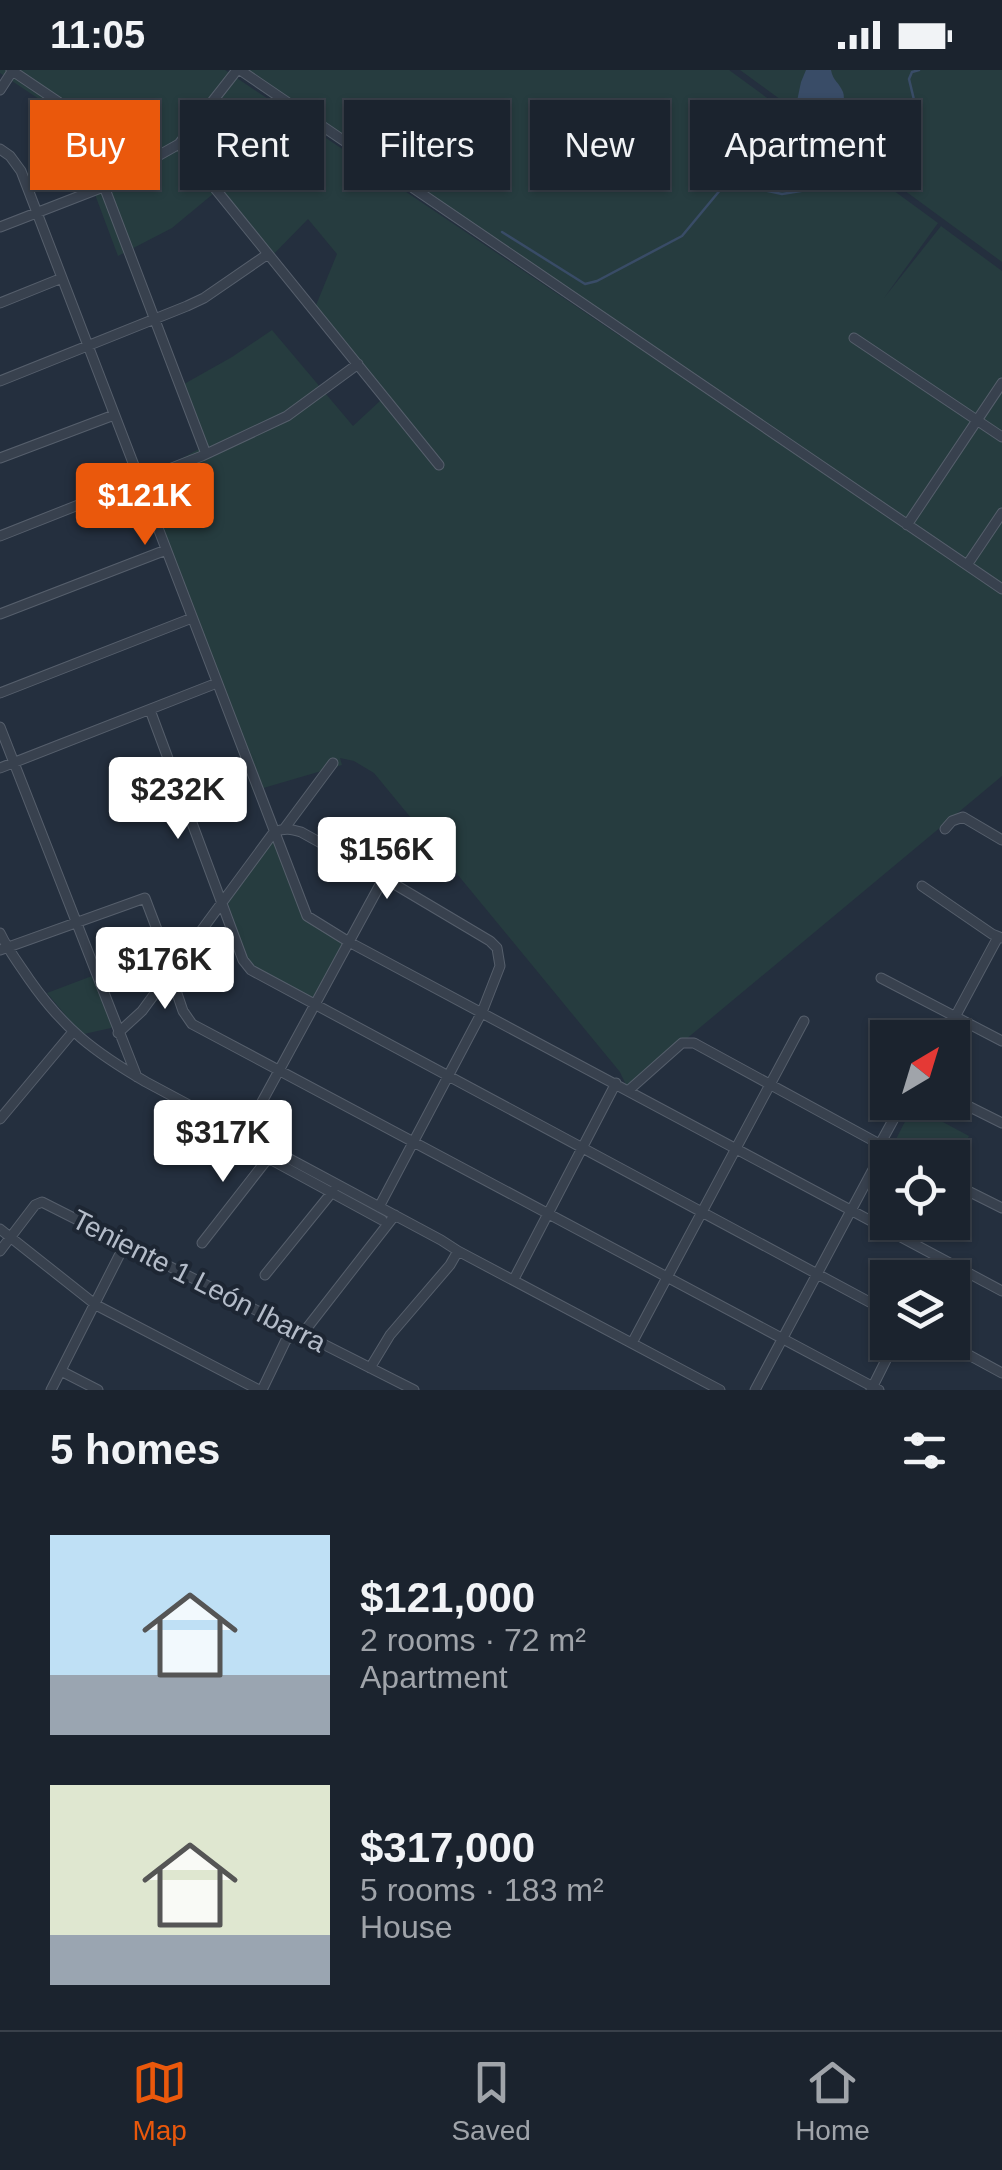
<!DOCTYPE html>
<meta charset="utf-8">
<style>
body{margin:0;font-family:Arial,sans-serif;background:#242b36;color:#f1f3f6;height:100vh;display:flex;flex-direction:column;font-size:38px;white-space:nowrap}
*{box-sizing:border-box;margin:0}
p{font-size:32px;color:#a0a4aa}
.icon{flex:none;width:55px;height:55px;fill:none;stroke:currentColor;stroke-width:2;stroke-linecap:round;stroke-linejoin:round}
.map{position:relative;height:1320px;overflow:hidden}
.drawer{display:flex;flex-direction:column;background:#1b232e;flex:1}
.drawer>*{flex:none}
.banner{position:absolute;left:30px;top:30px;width:942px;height:90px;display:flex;gap:20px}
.needle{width:65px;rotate:38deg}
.fabs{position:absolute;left:870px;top:950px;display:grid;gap:20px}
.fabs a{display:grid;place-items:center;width:100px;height:100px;border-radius:0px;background:#1b232e;box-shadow:0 2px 8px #0004,0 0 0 2px #39404a;font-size:50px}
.price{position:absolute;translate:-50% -85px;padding:0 22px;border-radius:10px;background:#fff;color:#222;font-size:32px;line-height:65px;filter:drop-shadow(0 2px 5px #0008)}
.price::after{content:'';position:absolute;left:50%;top:60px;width:30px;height:22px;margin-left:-15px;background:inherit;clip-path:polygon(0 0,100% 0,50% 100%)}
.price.on{background:#ea580c;color:#fff}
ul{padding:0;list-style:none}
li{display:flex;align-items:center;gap:30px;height:250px;padding:0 50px}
li span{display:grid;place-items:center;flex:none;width:280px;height:200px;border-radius:0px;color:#555}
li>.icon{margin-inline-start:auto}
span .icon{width:120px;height:120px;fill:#fffc;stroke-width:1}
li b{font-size:42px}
h2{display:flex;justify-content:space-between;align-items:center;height:120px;padding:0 50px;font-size:42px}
.chip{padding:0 35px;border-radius:0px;background:#1b232e;box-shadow:0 2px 8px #0004,0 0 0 2px #39404a;font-size:35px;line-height:90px}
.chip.on{background:#ea580c;color:#fff}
.status{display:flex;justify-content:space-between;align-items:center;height:70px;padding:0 50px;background:#1b232e;direction:ltr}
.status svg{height:28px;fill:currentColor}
.tabs{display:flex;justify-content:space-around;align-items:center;height:140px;border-top:2px solid #39404a;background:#1b232e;font-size:28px;color:#a0a4aa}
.tabs a{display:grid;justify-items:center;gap:5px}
.tabs .on{color:#ea580c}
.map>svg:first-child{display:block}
.green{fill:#263c3f}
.water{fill:#394c67}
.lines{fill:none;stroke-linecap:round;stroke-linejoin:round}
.stream{stroke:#394c67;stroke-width:2.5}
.minor-casing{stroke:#565f6c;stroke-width:11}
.minor{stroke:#38414e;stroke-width:9}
.labels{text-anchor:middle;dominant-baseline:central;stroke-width:8;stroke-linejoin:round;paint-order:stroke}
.street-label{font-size:28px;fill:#b4bcc9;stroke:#1d2633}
</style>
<div class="status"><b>11:05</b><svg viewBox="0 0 49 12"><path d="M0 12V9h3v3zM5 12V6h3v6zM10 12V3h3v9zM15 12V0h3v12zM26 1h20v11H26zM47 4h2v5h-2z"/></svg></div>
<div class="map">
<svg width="1002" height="1320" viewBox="0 0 1002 1320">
<rect width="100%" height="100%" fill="#242f3e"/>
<!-- green -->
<path class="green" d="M0 0H225L620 266 624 263 244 0H729L938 153 884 228 941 156 1002 201V706L631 1015H626L620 1002 374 703 354 691 340 688 342 695 253 721 153 453 188 434 173 393 199 379 177 318 232 287 272 260 353 356 381 330 312 245 337 184 308 149 267 191 213 124 172 158 118 186 66 47 0 3Z
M740 0H1002V192Z
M273 770 307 850 344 873 314 929 252 896 245 886 227 830Z
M92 906 112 956 111 958 84 964 77 959 47 923Z
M913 1036 969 1066 953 1097 952 1088 921 1087 894 1073Z"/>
<!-- water -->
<path class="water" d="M806 0H831C833 11 839 12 843 22 848 37 831 49 821 56L802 43 796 36 801 12Z"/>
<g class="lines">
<!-- stream -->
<path class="stream" d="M837 70 842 68 856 76 865 78 883 57 906 47 915 34 909 9 912 2 919 0
M502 162 585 214 597 211 682 166 721 119 744 116 782 124 813 119 829 88"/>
<defs>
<path id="minor" d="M11 0 63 35 73 49 97 98 206 384
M240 0C495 171 747 347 1002 519
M0 20 13 0
M179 74 439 395
M0 79 10 86 21 101 307 846 349 872 1002 1221
M0 157 103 117 179 74 237 0
M0 233 62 208
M854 268 1002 367
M0 311 187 236 204 228 268 184
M0 388 114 345
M907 455 1002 313
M0 466 202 386 287 346 358 294
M967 495 1002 443
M0 544 166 480
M0 623 192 548
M150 640 243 890 251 900 888 1242
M0 657 137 1007
M0 698 217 613
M284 759 333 693
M945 759 952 751 963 747 1002 770
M922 816 992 864 1002 868
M0 863C8 880 19 894 29 909 63 958 94 982 146 1012L441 1170 458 1181 720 1320
M0 880 145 828 172 899
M170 903 183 941 192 954 879 1320
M881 908 1002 971
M955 947 998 867
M118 963 142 941 274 762C285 758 291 759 301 762L384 808 490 871 497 878 500 896 482 942 379 1137
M629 1020 682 973H694L905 1088
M952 1028 1002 1053
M0 1049 72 963
M244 1065 413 754
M880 1074 903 1032
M268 1088 382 1150
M952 1113 1002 1138
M0 1159 96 1235 259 1320
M202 1173 269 1087
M0 1181 35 1135 42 1132 414 1320
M265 1205 333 1121
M514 1209 616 1013
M945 1272 1002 1303
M632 1273 804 951
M370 1298 390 1265 450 1195 458 1181
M61 1301 98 1320
M51 1320 125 1174
M262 1320 286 1270 307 1258 395 1145
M755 1320 885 1077
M871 1320 887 1288"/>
</defs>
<!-- minor casing -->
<use href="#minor" class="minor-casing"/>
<!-- minor -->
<use href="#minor" class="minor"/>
</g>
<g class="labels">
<!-- street labels -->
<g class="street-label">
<text transform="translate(199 1211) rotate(27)">Teniente 1 León Ibarra</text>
</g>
</g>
</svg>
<div class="fabs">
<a><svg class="needle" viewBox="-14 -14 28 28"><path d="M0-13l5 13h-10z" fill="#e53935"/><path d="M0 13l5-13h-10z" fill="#a0a4aa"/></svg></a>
<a><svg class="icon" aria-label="locate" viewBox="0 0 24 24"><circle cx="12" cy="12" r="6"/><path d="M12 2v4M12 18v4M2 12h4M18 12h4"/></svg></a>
<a><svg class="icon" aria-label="layers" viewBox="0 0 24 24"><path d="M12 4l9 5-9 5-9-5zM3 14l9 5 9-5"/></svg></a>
</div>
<b class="price on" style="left:145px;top:478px">$121K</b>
<b class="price" style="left:178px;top:772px">$232K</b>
<b class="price" style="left:387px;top:832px">$156K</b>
<b class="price" style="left:165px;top:942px">$176K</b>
<b class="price" style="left:223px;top:1115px">$317K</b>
<div class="banner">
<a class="chip on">Buy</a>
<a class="chip">Rent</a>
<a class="chip">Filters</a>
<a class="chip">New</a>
<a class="chip">Apartment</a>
</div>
</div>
<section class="drawer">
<h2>5 homes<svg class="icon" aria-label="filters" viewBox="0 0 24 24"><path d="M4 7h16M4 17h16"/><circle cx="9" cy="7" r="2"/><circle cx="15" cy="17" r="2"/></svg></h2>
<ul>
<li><span style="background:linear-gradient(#bfe0f5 70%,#9aa5b1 0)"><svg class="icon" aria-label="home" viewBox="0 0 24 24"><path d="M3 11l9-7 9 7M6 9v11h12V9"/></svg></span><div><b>$121,000</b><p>2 rooms · 72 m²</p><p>Apartment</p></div></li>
<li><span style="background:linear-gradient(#dfe7d0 75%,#9aa5b1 0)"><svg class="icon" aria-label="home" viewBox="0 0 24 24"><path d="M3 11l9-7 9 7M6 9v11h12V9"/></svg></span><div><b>$317,000</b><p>5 rooms · 183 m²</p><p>House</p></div></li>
</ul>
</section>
<nav class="tabs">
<a class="on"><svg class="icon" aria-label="map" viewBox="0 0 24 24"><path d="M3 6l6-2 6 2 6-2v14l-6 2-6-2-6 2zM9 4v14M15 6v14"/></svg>Map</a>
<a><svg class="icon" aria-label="saved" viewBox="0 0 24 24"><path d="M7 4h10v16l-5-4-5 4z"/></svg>Saved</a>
<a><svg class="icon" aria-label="home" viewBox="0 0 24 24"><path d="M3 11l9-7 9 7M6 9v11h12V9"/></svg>Home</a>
</nav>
